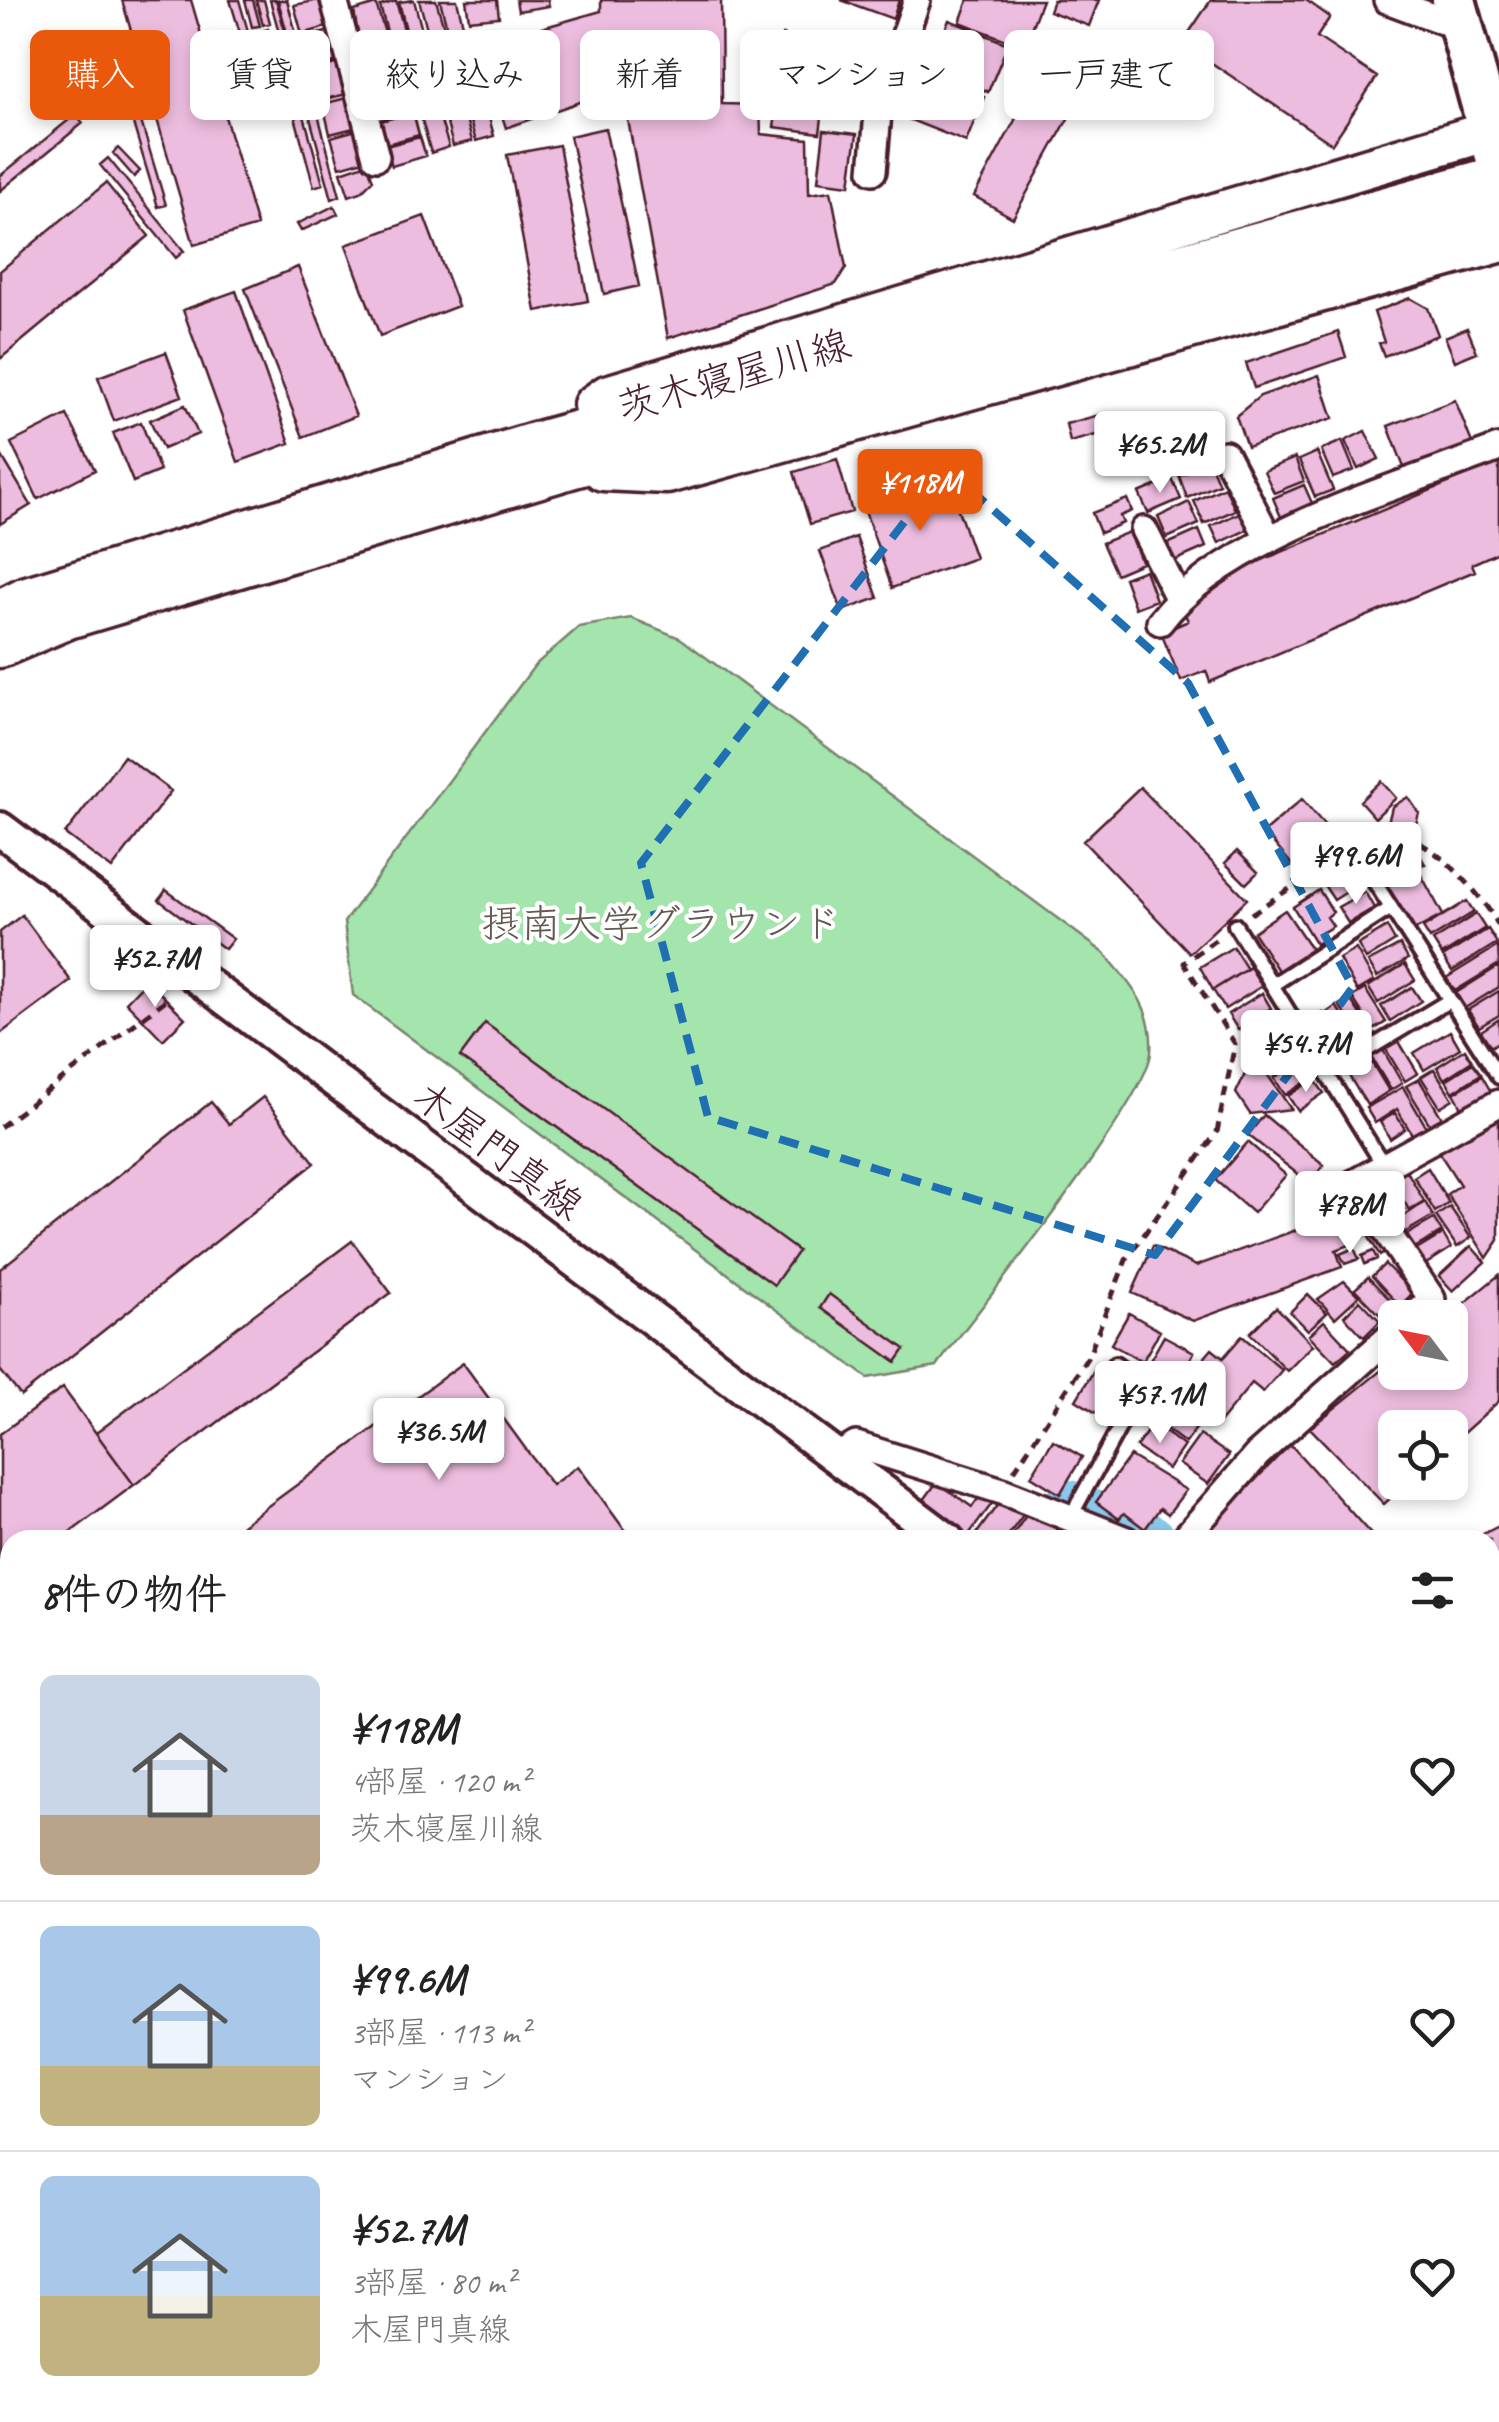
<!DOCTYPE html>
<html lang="ja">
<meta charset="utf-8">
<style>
body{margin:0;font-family:Caveat,"Klee One",sans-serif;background:#f6f6f6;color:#222;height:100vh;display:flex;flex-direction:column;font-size:38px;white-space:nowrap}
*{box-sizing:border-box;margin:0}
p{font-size:32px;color:#767676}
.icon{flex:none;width:55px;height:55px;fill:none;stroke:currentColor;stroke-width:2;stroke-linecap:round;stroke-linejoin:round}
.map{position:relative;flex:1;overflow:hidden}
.sheet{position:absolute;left:0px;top:1530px;width:1500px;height:892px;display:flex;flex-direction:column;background:#fff;border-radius:30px 30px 0 0;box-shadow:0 5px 15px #0003}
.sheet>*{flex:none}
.banner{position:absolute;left:30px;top:30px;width:1440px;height:90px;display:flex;gap:20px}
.needle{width:65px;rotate:302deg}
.buttons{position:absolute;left:1378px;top:1300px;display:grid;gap:20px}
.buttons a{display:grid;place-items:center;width:90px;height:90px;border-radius:15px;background:#fff;box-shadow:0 5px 15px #0003;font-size:50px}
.price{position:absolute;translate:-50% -85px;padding:0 22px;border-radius:10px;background:#fff;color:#222;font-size:32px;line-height:65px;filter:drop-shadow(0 2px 5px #0008)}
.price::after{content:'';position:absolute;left:50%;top:60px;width:30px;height:22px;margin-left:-15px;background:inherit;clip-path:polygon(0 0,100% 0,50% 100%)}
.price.current{background:#ea580c;color:#fff}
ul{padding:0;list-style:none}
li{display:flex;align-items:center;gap:30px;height:250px;padding:0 40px}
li+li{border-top:2px solid #e0e0e0}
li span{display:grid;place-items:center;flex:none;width:280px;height:200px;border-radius:15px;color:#555}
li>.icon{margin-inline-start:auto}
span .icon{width:120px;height:120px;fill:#fffc;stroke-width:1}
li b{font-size:42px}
h2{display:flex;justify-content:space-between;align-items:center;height:120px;padding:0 40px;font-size:42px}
.chip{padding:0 35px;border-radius:15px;background:#fff;box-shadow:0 5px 15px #0003;font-size:35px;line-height:90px}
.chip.current{background:#ea580c;color:#fff}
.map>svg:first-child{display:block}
.green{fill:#a4e5ae;stroke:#77826c;stroke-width:2.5}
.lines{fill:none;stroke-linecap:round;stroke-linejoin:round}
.river{stroke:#8bc9ec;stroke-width:52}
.building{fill:#edbddf;stroke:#4a1f2b;stroke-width:2.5}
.lane-casing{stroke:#4a1f2b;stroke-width:20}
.street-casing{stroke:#4a1f2b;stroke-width:32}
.secondary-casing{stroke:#4a1f2b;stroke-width:40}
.primary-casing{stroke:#4a1f2b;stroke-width:45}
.highway-casing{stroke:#4a1f2b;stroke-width:50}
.path{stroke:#4a1f2b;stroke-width:5;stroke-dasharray:10 8;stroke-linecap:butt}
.lane{stroke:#fff;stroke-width:12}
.street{stroke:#fff;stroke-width:25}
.secondary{stroke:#fff;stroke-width:32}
.primary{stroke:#fff;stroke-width:38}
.highway{stroke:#fff;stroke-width:42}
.marked{fill:none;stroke:#1f6fb2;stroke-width:8;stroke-dasharray:20 12;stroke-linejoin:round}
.labels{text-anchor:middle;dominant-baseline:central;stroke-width:8;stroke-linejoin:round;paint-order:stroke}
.street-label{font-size:40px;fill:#4a1f2b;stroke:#fff}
.park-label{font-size:40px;fill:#655a52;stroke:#fff}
</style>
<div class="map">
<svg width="1499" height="2422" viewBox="0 0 1499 2422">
<rect width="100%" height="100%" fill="#fff"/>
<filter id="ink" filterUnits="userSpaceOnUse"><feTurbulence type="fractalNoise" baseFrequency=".01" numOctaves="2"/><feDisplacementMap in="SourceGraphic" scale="20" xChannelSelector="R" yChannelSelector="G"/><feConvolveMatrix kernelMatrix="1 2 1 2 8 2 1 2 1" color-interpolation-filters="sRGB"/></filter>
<g filter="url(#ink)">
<!-- green -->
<path class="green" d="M631 618 680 638 1104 953C1131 985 1154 1008 1151 1052 1149 1099 975 1314 937 1366L868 1378 353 995 344 922 535 665 579 627Z
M300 2412H519V2413L512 2422H292Z
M967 2413H1294L1284 2422H977Z"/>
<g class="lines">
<!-- river -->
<path class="river" d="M1069 1506 1150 1540"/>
</g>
<!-- building -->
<path class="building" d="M122 0H191L257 226 194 245Z
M230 0H239L248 31 240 33Z
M245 0H253L260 26 252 27Z
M256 0H264L270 23 263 25Z
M270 0H276L289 45 283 47Z
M278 0H287L340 196 332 199Z
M319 0 327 27 302 34 294 5Z
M414 0 424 38 409 42 399 2Z
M419 0H436L445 31 429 36Z
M440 0H457L463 25 447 28Z
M466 0H497L499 17 469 20Z
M516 0H548L549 6 518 11Z
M601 0H721L722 104 760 105 761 134 808 139 809 194 831 191 846 268 836 284 668 338 622 87 506 128 479 46 601 11Z
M841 0H899L893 19Z
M968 0H1042L1024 47 960 22Z
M1053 0H1099L1089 26 1049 11Z
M1211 0H1306L1330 17 1317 37 1377 77 1332 144 1182 43Z
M396 1 407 41 391 46 380 6Z
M376 4 388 43 361 52 354 11Z
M949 20 1008 44 988 92 930 68Z
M268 29 290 104 282 106 261 31Z
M463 29 474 69 456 74 445 34Z
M331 31 339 61 312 67 304 37Z
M1053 32 1101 59 1013 218 974 196 1028 96 1019 92Z
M255 34 277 107 269 109 247 36Z
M783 35 858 61 847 92 772 65Z
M443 38 453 77 433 82 422 44Z
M419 43 430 84 411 89 400 48Z
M388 49 389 54 397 51 400 63 365 73 361 57Z
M286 51 323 184 314 187 278 54Z
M339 63 347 94 321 100 313 70Z
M399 67 406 92 383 99 372 94 367 76Z
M911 69 984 97 966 142 893 113Z
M774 84 832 92 830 111 823 110 820 133 774 127 778 103 771 102Z
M350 97 358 127 330 134 323 104Z
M484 99 494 136 476 141 465 105Z
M462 104 472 141 453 146 443 109Z
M413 112 419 135 387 144 380 121Z
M438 112 449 147 431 153 421 117Z
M76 114 83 123 0 191V176Z
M140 118 166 205 158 207 132 120Z
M605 128 639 286 604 294 570 136Z
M360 129 368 159 340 167 331 137Z
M824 130 857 134 850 185 818 181Z
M420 137 426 156 392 166 386 146Z
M559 145 588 301 536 311 507 155Z
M118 148 140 171 134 177 113 153Z
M108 158 184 251 176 258 100 165Z
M367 163 373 180 361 192 349 196 341 172Z
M106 183 149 236 0 359V271Z
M334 206 338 214 301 231 297 224Z
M424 216 458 306 380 336 346 245Z
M298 267 356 416 303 437 245 289Z
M236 291 290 443 238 462 183 310Z
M1410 298 1428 308 1438 335 1384 356 1379 343 1384 342 1374 312Z
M1467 328 1477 352 1455 361 1445 337Z
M1338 332 1346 357 1254 388 1246 363Z
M166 352 182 396 114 421 98 377Z
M1319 375 1333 418 1247 447 1236 416 1260 396Z
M1455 400 1472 443 1405 470 1388 426Z
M185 405 198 434 163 449 150 420Z
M1103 414 1107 432 1070 442 1066 424Z
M67 415 95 470 38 499 11 443Z
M141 422 160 471 133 482 113 433Z
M1365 431 1379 459 1358 469 1345 441Z
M1342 441 1354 470 1333 478 1321 450Z
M1317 452 1333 490 1315 497 1299 460Z
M0 453 31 505 0 524Z
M1295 458 1304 481 1274 493 1264 471Z
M837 459 852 512 810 524 794 472Z
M1499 462V552L1472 564 1475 571 1210 682 1206 671 1181 681 1161 633 1188 621 1182 607 1214 580Z
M1210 463 1219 484 1187 498 1179 476Z
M1172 479 1181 499 1148 513 1139 493Z
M948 481 975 558 892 588 865 511Z
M1304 485 1312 503 1281 517 1273 498Z
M1225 487 1235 510 1204 524 1194 501Z
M1127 499 1132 511 1120 516 1123 523 1100 533 1092 513Z
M1189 502 1199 524 1167 538 1158 517Z
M1241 512 1249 529 1219 543 1211 526Z
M1199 530 1206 547 1172 562 1165 545Z
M1129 532 1142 563 1116 574 1102 543Z
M856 537 878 598 842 611 820 551Z
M1145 570 1156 600 1135 608 1124 578Z
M124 756 171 791 112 869 65 834Z
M1381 781 1396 798 1375 818 1360 801Z
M1140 787 1247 899 1190 953 1083 841Z
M1408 797 1419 813 1414 831 1388 823 1392 807Z
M1302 799 1339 842 1301 875 1264 832Z
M1398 843 1416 849 1425 864 1384 874 1378 848Z
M1237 851 1258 872 1246 884 1225 863Z
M1350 864 1362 882 1334 900 1322 882Z
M1418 869 1443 915 1411 932 1387 886Z
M166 890 233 939 225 949 159 900Z
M1319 890 1333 912 1327 917 1333 926 1318 935 1321 941 1316 944 1293 907Z
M1365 892 1374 908 1348 923 1338 907Z
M1467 901 1474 912 1430 939 1423 928Z
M1285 910 1312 950 1279 972 1253 932Z
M1476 914 1485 928 1442 955 1433 941Z
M22 915 71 981 0 1034V932Z
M1387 927 1395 941 1366 959 1358 945Z
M1488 929 1497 943 1452 971 1443 957Z
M1400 945 1408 959 1377 977 1368 962Z
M1498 946 1499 964 1455 991 1446 978Z
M1233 947 1247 969 1213 990 1200 967Z
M1356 949 1374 981 1357 991 1339 959Z
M1405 964 1415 980 1378 1003 1368 987Z
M1499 966V987L1465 1008 1456 993Z
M1250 967 1262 986 1225 1009 1213 990Z
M147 980 185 1018 163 1040 126 1002Z
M1412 987 1421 1001 1390 1021 1381 1006Z
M1365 989 1386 1022 1373 1030 1352 997Z
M1499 991V1015L1479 1027 1468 1010Z
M1262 993 1271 1008 1238 1030 1228 1014Z
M1350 999 1371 1031 1361 1038 1339 1005Z
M1336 1006 1358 1039 1347 1047 1325 1014Z
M1278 1011 1286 1025 1249 1046 1241 1031Z
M1323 1013 1344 1047 1331 1055 1310 1022Z
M1499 1019V1041L1491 1047 1481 1031Z
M485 1023 798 1251 774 1285 460 1057Z
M1450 1031 1460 1048 1424 1070 1414 1053Z
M1290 1034 1303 1053 1274 1073 1261 1054Z
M1398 1040 1418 1073 1405 1081 1385 1048Z
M1465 1049 1472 1061 1444 1079 1437 1067Z
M1383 1050 1402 1083 1391 1090 1371 1057Z
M1254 1055 1291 1109 1250 1114 1236 1093Z
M1303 1060 1314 1077 1285 1095 1274 1078Z
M1372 1063 1389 1091 1367 1105 1349 1076Z
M1473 1063 1481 1074 1453 1092 1446 1080Z
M1434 1069 1453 1099 1440 1107 1421 1077Z
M1482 1076 1491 1092 1463 1109 1454 1093Z
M1314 1079 1324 1093 1298 1111 1288 1096Z
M1419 1079 1442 1118 1430 1125 1406 1086Z
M1403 1087 1427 1128 1413 1136 1397 1109 1375 1123 1366 1108Z
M263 1097 315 1163 21 1396 0 1370V1269L211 1102 229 1124Z
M1499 1112V1240L1487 1258 1447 1194 1460 1185 1438 1151Z
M1395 1113 1405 1129 1390 1139 1380 1122Z
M1264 1115 1324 1165 1309 1183 1248 1135Z
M1248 1142 1286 1175 1253 1213 1215 1180Z
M1428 1168 1449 1203 1435 1212 1414 1177Z
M1407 1171 1424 1201 1409 1210 1391 1180Z
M1387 1181 1404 1209 1389 1219 1372 1190Z
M1425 1202 1433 1216 1399 1236 1392 1224Z
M1450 1207 1471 1238 1457 1247 1436 1216Z
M1364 1210 1387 1251 1380 1256 1356 1215Z
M1349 1211 1355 1243 1336 1250 1342 1267 1193 1321 1132 1293 1153 1246 1196 1266Z
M1434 1219 1442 1232 1411 1250 1403 1237Z
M1443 1234 1451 1248 1423 1266 1415 1251Z
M352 1241 391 1293 134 1485 96 1433Z
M1471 1246 1485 1262 1453 1291 1439 1276Z
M1354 1248 1359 1259 1345 1264 1340 1254Z
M1373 1251 1377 1259 1365 1264 1362 1256Z
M1385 1264 1413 1293 1400 1306 1372 1276Z
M1499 1275V1401L1450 1445V1428H1395V1482H1408L1384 1504 1310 1428 1395 1359V1372H1450V1318H1446Z
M1368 1277 1396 1306 1383 1318 1355 1289Z
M1344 1281 1359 1296 1335 1318 1318 1299Z
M829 1294 905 1349 896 1362 820 1308Z
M1308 1294 1327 1313 1308 1330 1290 1312Z
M1360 1300 1380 1321 1364 1337 1344 1316Z
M1276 1307 1313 1345 1287 1371 1250 1333Z
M1129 1313 1160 1331 1142 1362 1111 1344Z
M1324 1321 1350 1349 1335 1362 1309 1335Z
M1164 1336 1194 1352 1177 1383 1147 1366Z
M1242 1336 1282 1370 1263 1392 1252 1383 1219 1423 1179 1388 1212 1349 1223 1358Z
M463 1363 552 1485 578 1466 632 1540H253L242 1525Z
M1096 1367 1122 1383 1101 1416 1076 1400Z
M63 1388 134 1485 60 1540H10V1577L0 1584V1434Z
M1173 1395 1204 1418 1185 1443 1154 1420Z
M1153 1423 1184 1446 1168 1469 1136 1447Z
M1200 1435 1229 1455 1208 1484 1179 1464Z
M1053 1440 1082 1457 1060 1494 1031 1476Z
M1290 1444 1376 1540H1198Z
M1130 1456 1186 1490 1168 1514 1160 1508 1145 1529 1124 1513 1119 1519 1096 1502Z
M937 1482 972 1507 983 1492 994 1501 967 1537 921 1504Z
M1001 1500 1023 1515 1005 1540H972Z
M1030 1510 1058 1530 1051 1540H1009Z
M1499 1526V1571L1496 1573 1490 1561V1540L1479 1536Z
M1494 1609 1499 1625 1490 1633V1612Z
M1499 1630V1654L1490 1662V1638Z
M0 1815 10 1828V2072L0 2060Z
M1499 2084V2126L1490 2122V2102Z
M0 2121 10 2135V2149L0 2150Z
M1490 2160 1499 2165V2177L1490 2194Z
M10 2162V2250L0 2251V2163Z
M10 2270V2345L0 2347V2271Z
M1490 2342 1499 2346V2363L1490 2359Z
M10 2361V2412H112L113 2422H0V2363Z
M1498 2381 1499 2402 1490 2411V2389Z
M167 2412H194L200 2422H153Z
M798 2412H881L872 2422H808Z
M1337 2412H1370L1382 2422H1329Z
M1396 2412H1425L1414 2422H1391L1388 2419Z
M1432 2412H1436L1444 2422H1421Z"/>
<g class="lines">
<defs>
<path id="lane" d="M365 116 473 88
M1353 848 1499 1077
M1235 925 1384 1166
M1272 985 1391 908
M1327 1074 1450 1000
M1071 1516 1143 1384 1115 1364
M1490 1589 1499 1596
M1458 2412 1468 2422"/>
<path id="street" d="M334 0 376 157
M1387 0 1462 28
M873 171 878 113 917 0
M1225 454 1269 539
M1144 530 1178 598
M1160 622C1224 536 1398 487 1499 448
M1411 1318 1432 1299 1354 1183 1499 1103
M835 1458 856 1445 1002 1491 1126 1540
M1183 1540 1257 1455 1395 1332
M1490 2133 1499 2137"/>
<path id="secondary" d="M0 829 947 1540
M1490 1931 1499 1936"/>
<path id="primary" d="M593 405 607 395 1489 131
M603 471 667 474 1499 243
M0 609 24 597 531 443 1499 175
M0 648 68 619 570 469 1499 210"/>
<path id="highway" d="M1454 0 1499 163"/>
</defs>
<!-- lane casing -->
<use href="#lane" class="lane-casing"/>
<!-- street casing -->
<use href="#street" class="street-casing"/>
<!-- secondary casing -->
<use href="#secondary" class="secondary-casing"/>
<!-- primary casing -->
<use href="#primary" class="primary-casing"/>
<!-- highway casing -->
<use href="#highway" class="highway-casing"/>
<!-- path -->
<path class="path" d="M1368 838C1414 814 1479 890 1499 926
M1251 914 1338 857
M0 1127 171 996
M1014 1471 1089 1355 1126 1260 1217 1132 1235 1044 1184 963 1218 938
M1490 1794 1499 1803"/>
<!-- lane -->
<use href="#lane" class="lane"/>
<!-- street -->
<use href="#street" class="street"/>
<!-- secondary -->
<use href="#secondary" class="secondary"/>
<!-- primary -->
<use href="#primary" class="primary"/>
<!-- highway -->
<use href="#highway" class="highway"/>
</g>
</g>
<!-- marked area -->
<path class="marked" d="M946 468 1188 683 1353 987 1155 1255 708 1117 641 863Z"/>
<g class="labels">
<!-- street labels -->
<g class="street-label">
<text transform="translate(734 376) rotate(-16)">茨木寝屋川線</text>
<text transform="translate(498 1151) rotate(37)">木屋門真線</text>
</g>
<!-- park labels -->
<g class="park-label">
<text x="661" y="924">摂南大学グラウンド</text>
</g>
</g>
</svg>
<div class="buttons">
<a><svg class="needle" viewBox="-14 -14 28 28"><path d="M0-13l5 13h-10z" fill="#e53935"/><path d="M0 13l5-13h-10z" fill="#767676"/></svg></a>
<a><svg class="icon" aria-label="locate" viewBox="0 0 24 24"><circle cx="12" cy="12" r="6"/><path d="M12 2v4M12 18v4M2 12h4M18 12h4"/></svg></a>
</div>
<b class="price" style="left:1160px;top:496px">¥65.2M</b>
<b class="price current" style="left:920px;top:534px">¥118M</b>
<b class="price" style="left:1356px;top:907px">¥99.6M</b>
<b class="price" style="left:155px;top:1010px">¥52.7M</b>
<b class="price" style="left:1306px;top:1095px">¥54.7M</b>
<b class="price" style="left:1350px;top:1256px">¥78M</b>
<b class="price" style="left:1160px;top:1446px">¥57.1M</b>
<b class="price" style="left:439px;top:1483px">¥36.5M</b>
<div class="banner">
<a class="chip current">購入</a>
<a class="chip">賃貸</a>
<a class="chip">絞り込み</a>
<a class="chip">新着</a>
<a class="chip">マンション</a>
<a class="chip">一戸建て</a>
</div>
<section class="sheet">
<h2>8件の物件<svg class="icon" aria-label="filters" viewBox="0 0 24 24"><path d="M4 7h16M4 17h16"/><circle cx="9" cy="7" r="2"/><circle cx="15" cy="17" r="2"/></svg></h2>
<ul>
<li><span style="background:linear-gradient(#c9d6e8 70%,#b9a48a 0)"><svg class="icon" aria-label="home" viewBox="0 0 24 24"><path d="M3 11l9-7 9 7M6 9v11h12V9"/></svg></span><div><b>¥118M</b><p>4部屋 · 120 m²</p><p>茨木寝屋川線</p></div><svg class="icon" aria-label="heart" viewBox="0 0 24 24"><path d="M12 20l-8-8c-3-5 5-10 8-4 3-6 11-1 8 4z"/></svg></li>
<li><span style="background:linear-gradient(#a9c7e8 70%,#c2b280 0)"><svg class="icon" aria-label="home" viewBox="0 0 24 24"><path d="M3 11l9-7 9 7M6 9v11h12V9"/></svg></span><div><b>¥99.6M</b><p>3部屋 · 113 m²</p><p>マンション</p></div><svg class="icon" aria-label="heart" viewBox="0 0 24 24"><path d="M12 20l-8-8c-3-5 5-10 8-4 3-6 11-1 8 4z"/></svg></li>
<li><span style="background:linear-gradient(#a9c7e8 60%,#c2b280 0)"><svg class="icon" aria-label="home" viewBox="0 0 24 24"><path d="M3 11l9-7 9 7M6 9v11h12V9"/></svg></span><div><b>¥52.7M</b><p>3部屋 · 80 m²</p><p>木屋門真線</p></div><svg class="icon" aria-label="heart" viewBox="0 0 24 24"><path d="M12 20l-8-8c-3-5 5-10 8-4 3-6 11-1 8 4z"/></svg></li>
</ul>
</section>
</div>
